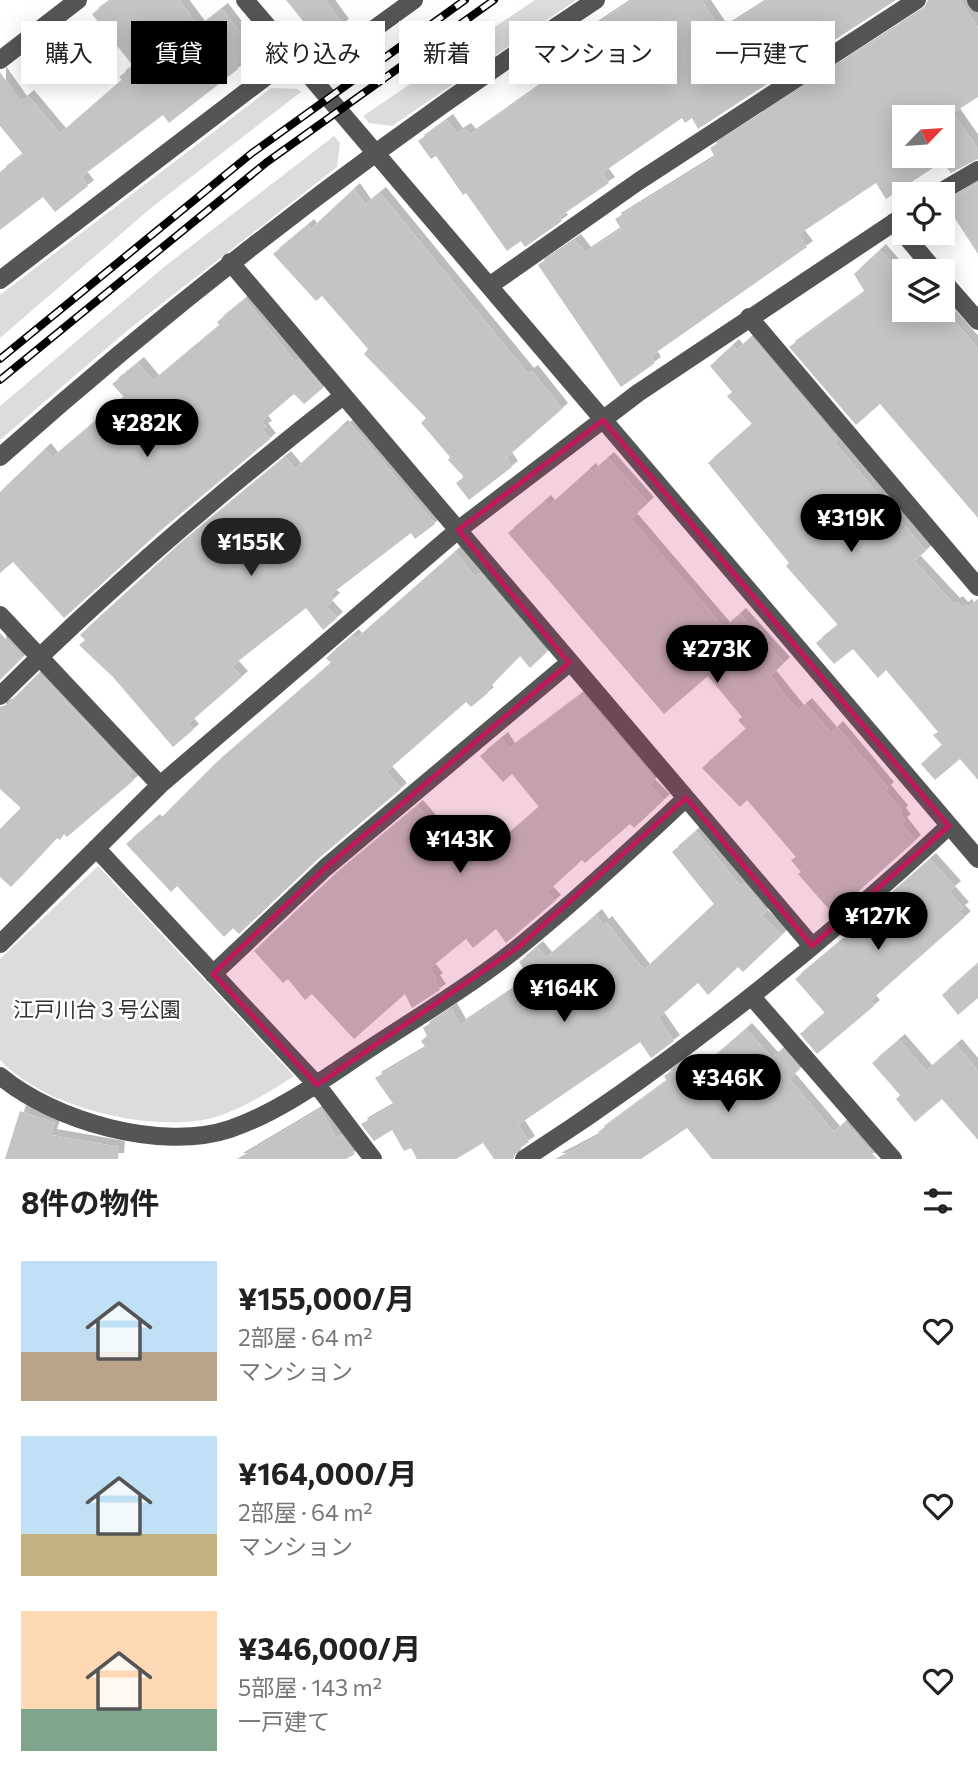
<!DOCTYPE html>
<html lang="ja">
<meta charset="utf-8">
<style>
body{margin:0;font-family:Commissioner,"Noto Sans JP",sans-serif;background:#f2f2f2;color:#222;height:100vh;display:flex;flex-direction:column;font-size:26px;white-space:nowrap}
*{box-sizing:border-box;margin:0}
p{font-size:23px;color:#767676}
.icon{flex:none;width:38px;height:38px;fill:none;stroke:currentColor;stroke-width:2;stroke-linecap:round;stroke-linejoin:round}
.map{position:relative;height:1159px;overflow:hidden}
.drawer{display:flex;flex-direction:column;background:#fff;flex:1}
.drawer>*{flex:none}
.guide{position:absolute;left:21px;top:21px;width:936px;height:63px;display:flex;gap:14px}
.needle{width:46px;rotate:65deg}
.tools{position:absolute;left:892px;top:105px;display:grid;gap:14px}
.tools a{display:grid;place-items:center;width:63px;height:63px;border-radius:0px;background:#fff;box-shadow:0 4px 18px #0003;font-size:35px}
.price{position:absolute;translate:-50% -60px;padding:0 16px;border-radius:24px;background:#000;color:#fff;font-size:23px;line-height:46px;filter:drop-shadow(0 2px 4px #0008)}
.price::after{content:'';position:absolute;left:50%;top:42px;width:21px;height:16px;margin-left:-10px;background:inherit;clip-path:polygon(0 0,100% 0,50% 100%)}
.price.on{background:#222;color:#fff}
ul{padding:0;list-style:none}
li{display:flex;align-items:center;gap:21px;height:175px;padding:0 21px}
li span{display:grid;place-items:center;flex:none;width:196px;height:140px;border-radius:0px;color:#555}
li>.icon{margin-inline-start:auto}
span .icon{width:84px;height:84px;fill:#fffc;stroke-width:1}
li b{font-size:30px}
h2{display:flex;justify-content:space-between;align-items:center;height:84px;padding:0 21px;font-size:30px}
.chip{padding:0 24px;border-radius:0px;background:#fff;box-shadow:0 4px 18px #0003;font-size:24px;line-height:63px}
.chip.on{background:#000;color:#fff}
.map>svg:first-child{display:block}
.green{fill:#dcdcdc}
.building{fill:#c4c4c4;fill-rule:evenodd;filter:url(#shadow)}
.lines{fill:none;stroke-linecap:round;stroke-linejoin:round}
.minor{stroke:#555;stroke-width:18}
.rail-casing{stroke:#000;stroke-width:8}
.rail{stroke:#fff;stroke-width:5;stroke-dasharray:16;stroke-linecap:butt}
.marked{fill:#c2185b;fill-opacity:0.2;stroke:#c2185b;stroke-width:5;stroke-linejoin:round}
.labels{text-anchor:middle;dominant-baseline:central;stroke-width:5;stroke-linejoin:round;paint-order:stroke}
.park-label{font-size:21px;fill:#333;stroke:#fff}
</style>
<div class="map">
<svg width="978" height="1159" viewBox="0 0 978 1159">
<defs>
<filter id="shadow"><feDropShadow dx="6" dy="-6" stdDeviation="0" flood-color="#0004"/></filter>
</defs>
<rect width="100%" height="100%" fill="#fff"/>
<!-- green -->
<path class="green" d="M535 0H576L392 126 369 123 363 116Z
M271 88 298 89 301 92 151 208 0 338V295Z
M334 136 340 143 337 167 128 330 0 440V406L164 267Z
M98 866 294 1076C270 1092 232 1115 203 1120 141 1130 44 1107 0 1060V959Z"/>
<!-- building -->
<path class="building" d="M111 0H179L199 27 222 9 254 51 235 65 238 69 169 123 163 115 81 177 88 186 55 212 43 197 0 230V172L23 154 0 126V72L21 102 28 96 60 134 122 80 119 77 133 66 92 14Z
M286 0H325L343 25 320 42Z
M632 0H701L721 30 768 0H896L698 129 692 118 685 123 682 118 602 173 609 183 559 217 562 221 525 247 521 241 507 251 466 193 463 195 436 156 431 159 418 141 447 120 457 134 465 129 470 135 559 72 549 56Z
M928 0H960L978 28V97L953 113 978 149V159L951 173 942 162 886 199 876 183 798 235 807 247 651 356 655 363 621 387 538 265 575 240 585 253 621 229 615 219 715 157 710 148 923 10ZM905 117H943V156H905Z
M978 183V254L945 203Z
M354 189 365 205 380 193 528 374 532 371 562 409 506 458 512 467 469 500 456 483 464 477 448 460 450 457 421 423 426 418 364 354 368 349 322 296 316 301 273 254 308 225 311 229Z
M880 250 905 279V310L943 309 978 348V518L880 404 856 425 789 347 865 292 854 274Z
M245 299 295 362 298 359 323 388 304 404 294 394 262 421 266 427 262 429 270 439 159 532 64 618 13 562 0 573V492L45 449 52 458 124 397 112 384 138 363 153 381 220 325 217 322Z
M751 337 838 440 835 443 926 551 914 561 954 604 957 602 962 608 966 605 968 608 978 599V780L960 759 935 780 921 764 942 745 933 735 938 732 886 670 878 678 853 649 834 664 816 643 838 625 786 566 789 563 708 463 752 424 727 396 732 392 710 366 733 345 737 350Z
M350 423 435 524 415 539 411 533 330 595 334 599 326 606 337 618 323 630 306 608 232 666 242 677 188 724 193 730 173 747 113 677 79 645 85 640 80 635 174 549 285 457 295 469 342 426 344 428Z
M608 458 648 503 631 519 724 628 740 614 784 663 770 676 798 711 806 704 831 733 837 727 888 788 885 791 902 811 900 814 905 820 901 823 915 841 833 914 798 874 801 872 791 860 796 857 747 800 740 807 702 768 746 729 738 720 742 717 708 676 664 714 508 533 545 501 549 506 590 469 592 472Z
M455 552 475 577 480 573 547 652 530 668 520 656 486 691 488 693 471 707 466 702 386 772 401 789 318 859 239 934 233 928 224 937 177 886 171 892 126 844 154 820 156 823 215 764 331 663 326 658 353 635 356 639Z
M0 633 23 657 0 680Z
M39 673 132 771 128 776 134 780 67 837 64 834 60 840 57 838 11 887 0 877V829L21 808 0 789V707L8 704Z
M582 694 655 780 649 785 664 800 634 828 630 824 585 863 582 860 547 892 555 901 506 943 496 929 473 948 466 939 429 969 437 979 434 981 440 990 412 1008 405 994 354 1039 312 994 305 1000 288 979 283 983 254 951 333 876 417 806 470 867 539 807 512 774 503 782 480 756 502 738 509 749Z
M696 831 740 886 744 883 766 911 761 915 782 935 743 972 738 967 708 995 698 983 658 1018 674 1041 651 1058 640 1042 518 1125 529 1142 517 1150 513 1159H494L483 1143 456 1159H417L411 1148 404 1151 392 1130 374 1141 361 1124 394 1105 375 1078 426 1048 421 1041 427 1036 423 1028 451 1009 460 1025 530 978 519 962 537 947 546 958 596 915 603 925 606 922 644 970 714 904 672 852Z
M930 859 955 887 949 892 963 908 959 911 965 917 870 1001 874 1006 817 1054 800 1034 825 1013 795 979 850 933 848 931Z
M978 963V998L958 1015 942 995Z
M746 1029 772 1058 783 1049 800 1069 789 1079 834 1132 845 1122 877 1159H712L687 1128 641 1159H555L601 1135 598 1132 667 1081 664 1076 686 1060 695 1073Z
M899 1040 926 1071 956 1045 978 1071V1140L942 1099 915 1122 896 1099 900 1095 872 1063Z
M321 1109 336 1138 341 1135 355 1154 346 1159H237Z
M20 1111 55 1123 51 1135 119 1147 118 1159H5Z"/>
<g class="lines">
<!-- minor -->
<path class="minor" d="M245 0 978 859
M976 0 978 3
M0 60 78 0
M309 76 414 0
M937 194 978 170
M894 222 935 271
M230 262 812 946
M0 280 293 56
M943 281 978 321
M489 286 639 181 917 0
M749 317 978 587
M0 457C188 290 386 138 596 0
M0 615 160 785
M0 696C107 589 224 489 343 396
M96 848 317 1085 373 1159
M0 944 160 785 458 530 638 393 905 215
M213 974 325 868 569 663
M753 998 893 1159
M0 1076C54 1121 161 1152 230 1129 277 1113 321 1081 363 1053 416 1018 470 986 520 946 578 899 632 849 686 798
M524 1159C676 1061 817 949 949 826"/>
<defs>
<path id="rail" d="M0 359 252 153 465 0
M0 380 267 162 494 0"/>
</defs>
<!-- rail casing -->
<use href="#rail" class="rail-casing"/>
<!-- rail -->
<use href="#rail" class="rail"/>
</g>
<!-- marked area -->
<path class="marked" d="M603 420 949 826 812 946 686 798 520 946 317 1085 213 974 325 868 569 663 458 530Z"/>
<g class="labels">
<!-- park labels -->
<g class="park-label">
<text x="97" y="1008">江戸川台３号公園</text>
</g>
</g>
</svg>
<div class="tools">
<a><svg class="needle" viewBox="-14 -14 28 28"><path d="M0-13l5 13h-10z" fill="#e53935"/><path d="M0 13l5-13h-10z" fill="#767676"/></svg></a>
<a><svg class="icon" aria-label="locate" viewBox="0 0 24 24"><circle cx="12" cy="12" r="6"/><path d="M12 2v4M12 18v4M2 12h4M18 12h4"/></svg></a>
<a><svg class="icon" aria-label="layers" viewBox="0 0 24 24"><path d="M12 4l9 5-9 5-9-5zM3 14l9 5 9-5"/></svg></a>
</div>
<b class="price" style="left:147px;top:459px">¥282K</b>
<b class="price" style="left:851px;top:554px">¥319K</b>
<b class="price on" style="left:251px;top:578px">¥155K</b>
<b class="price" style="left:717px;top:685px">¥273K</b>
<b class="price" style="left:460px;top:875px">¥143K</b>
<b class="price" style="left:878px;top:952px">¥127K</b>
<b class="price" style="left:564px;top:1024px">¥164K</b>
<b class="price" style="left:728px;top:1114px">¥346K</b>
<div class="guide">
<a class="chip">購入</a>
<a class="chip on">賃貸</a>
<a class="chip">絞り込み</a>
<a class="chip">新着</a>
<a class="chip">マンション</a>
<a class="chip">一戸建て</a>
</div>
</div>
<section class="drawer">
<h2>8件の物件<svg class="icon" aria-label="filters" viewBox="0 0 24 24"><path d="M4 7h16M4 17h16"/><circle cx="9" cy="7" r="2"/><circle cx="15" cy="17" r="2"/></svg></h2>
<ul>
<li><span style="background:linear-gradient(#bfe0f5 65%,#b9a48a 0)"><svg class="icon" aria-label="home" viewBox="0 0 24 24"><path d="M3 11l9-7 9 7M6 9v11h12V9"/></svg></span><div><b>¥155,000/月</b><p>2部屋 · 64 m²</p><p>マンション</p></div><svg class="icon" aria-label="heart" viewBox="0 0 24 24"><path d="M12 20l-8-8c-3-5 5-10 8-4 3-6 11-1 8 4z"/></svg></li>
<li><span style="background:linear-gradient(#bfe0f5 70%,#c2b280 0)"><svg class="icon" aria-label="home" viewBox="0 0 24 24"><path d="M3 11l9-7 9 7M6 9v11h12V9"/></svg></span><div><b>¥164,000/月</b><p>2部屋 · 64 m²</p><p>マンション</p></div><svg class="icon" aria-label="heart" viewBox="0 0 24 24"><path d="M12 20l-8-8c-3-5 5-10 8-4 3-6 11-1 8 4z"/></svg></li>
<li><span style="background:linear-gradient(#ffd9b3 70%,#7fa58c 0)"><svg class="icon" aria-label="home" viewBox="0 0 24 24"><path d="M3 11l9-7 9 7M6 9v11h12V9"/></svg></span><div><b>¥346,000/月</b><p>5部屋 · 143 m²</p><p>一戸建て</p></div><svg class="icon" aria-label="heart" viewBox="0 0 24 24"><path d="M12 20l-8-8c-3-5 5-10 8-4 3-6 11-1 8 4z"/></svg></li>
</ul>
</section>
